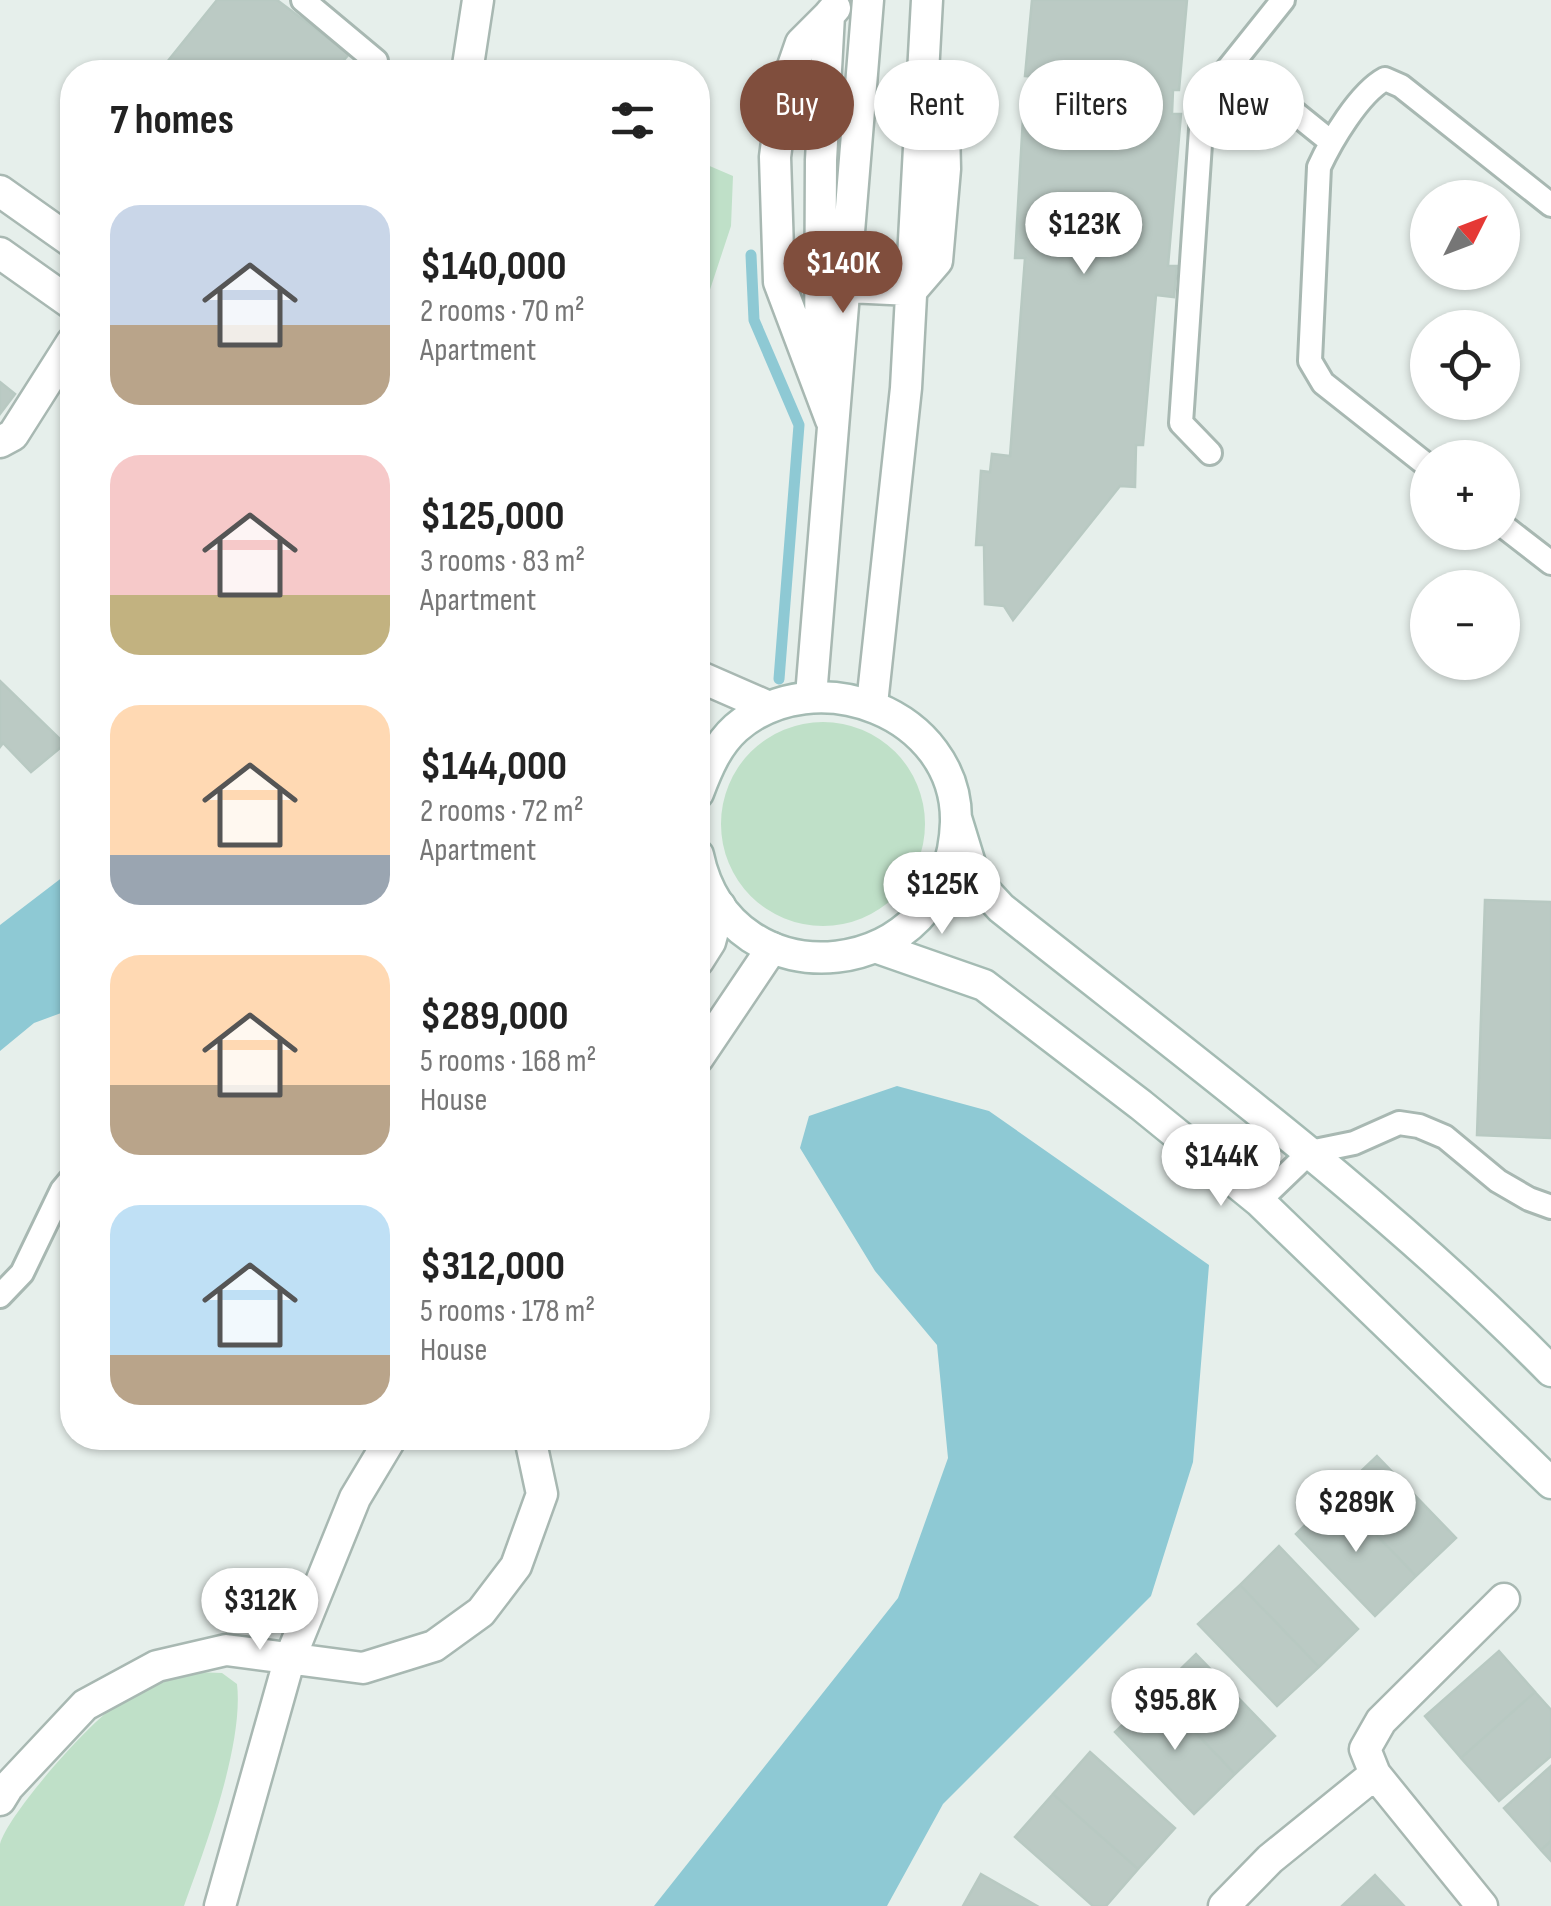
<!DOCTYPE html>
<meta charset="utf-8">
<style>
body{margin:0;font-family:"Sofia Sans Condensed",sans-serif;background:#f2f2f2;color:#222;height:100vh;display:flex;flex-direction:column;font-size:38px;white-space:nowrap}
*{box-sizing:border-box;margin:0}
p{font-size:32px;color:#767676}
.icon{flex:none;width:55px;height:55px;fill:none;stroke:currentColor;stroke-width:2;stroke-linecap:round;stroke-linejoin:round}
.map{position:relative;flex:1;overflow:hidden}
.side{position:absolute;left:60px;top:60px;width:650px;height:1390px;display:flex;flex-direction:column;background:#fff;border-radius:40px;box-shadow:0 2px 8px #0004}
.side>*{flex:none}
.top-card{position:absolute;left:740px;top:60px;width:660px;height:90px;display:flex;gap:20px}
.needle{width:65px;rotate:48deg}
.fabs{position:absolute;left:1410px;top:180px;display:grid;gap:20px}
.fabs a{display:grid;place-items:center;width:110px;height:110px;border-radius:50%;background:#fff;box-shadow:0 2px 8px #0004;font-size:50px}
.price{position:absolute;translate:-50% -85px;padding:0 22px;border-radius:35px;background:#fff;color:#222;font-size:32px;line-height:65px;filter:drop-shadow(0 2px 5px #0008)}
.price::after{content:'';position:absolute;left:50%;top:60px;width:30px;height:22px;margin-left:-15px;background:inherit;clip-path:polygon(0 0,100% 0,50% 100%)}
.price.selected{background:#804e3d;color:#fff}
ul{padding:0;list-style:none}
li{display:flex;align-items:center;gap:30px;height:250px;padding:0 50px}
li span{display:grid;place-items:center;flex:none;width:280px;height:200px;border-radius:30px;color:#555}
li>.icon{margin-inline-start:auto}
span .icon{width:120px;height:120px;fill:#fffc;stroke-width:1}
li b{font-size:42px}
h2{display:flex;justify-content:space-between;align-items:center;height:120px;padding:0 50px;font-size:42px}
.tag{padding:0 35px;border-radius:45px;background:#fff;box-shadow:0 2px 8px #0004;font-size:35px;line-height:90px}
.tag.selected{background:#804e3d;color:#fff}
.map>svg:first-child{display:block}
.green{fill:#bfe0c8}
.water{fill:#8ec9d4}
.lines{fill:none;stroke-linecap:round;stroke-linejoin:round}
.stream{stroke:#8ec9d4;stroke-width:11}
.building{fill:#bbcac4;stroke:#b8c9c2;stroke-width:2.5}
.lane-casing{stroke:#a8b8b2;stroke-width:28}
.street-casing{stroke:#a8b8b2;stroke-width:35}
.secondary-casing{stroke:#a4bbb3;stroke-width:35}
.lane{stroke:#fff;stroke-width:22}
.street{stroke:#fff;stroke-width:30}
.secondary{stroke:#fff;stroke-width:30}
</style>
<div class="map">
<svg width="1551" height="1906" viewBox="0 0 1551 1906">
<rect width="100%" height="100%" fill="#e6efeb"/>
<!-- green -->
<path class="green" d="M698 161 733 176 731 226 698 326Z
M721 824a102 102 0 1 1 204 0a102 102 0 1 1-204 0Z
M196 1672 222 1673 237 1684C244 1744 205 1848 184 1906H0C0 1887 0 1862 0 1844 8 1814 91 1720 118 1704 142 1689 169 1679 196 1672Z"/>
<!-- water -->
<path class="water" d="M72 870V1009L34 1023 0 1051V925Z
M897 1086 989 1111 1209 1265 1193 1462 1151 1596 943 1804 887 1906H654L898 1598 948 1458 937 1345 875 1271 800 1148 809 1116Z"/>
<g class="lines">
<!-- stream -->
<path class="stream" d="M751 255 754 320 799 425 779 679"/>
</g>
<!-- building -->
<path class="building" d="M217 0H277L349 54 334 72H159Z
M1032 0H1187L1179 90H1173L1172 114H1181L1168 266H1177L1174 297 1156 295 1143 445H1136L1135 487 1120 486 1013 620 1004 606 985 604 984 545H976L981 471 990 472 992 454 1010 456 1025 258H1015L1024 100 1040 101 1042 77 1025 76Z
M0 382 15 394 0 414Z
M0 681 65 744 31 772 3 743 0 747Z
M1485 900 1551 902V1138L1477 1135Z
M1377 1456 1456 1538 1416 1576 1337 1494Z
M1337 1494 1416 1576 1375 1616 1296 1534Z
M1279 1546 1358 1629 1319 1667 1240 1585Z
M1240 1585 1319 1667 1277 1706 1198 1624Z
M1499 1651 1535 1692 1461 1758 1425 1716Z
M1196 1654 1275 1736 1235 1774 1157 1692Z
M1157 1692 1235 1774 1194 1814 1115 1732Z
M1535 1692 1551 1710V1756L1499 1801 1461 1758Z
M1090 1752 1175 1828 1138 1869 1053 1794Z
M1551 1766V1841L1541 1850 1504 1808Z
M1053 1794 1138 1869 1106 1906H1093L1015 1837Z
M1551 1841V1861L1541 1850Z
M981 1874 1037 1906H963Z
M1375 1875 1404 1906H1342Z"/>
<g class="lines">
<defs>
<path id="lane" d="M303 0 376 61 367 72
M1233 63 1331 142
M1210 453 1181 423 1203 100 1283 0
M1428 466 1323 383 1310 361 1319 167C1331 141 1359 93 1385 79L1401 86 1551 205
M1502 525 1551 563
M1259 1201 1310 1152 1354 1143 1399 1123 1419 1126 1445 1137 1498 1181 1529 1199 1551 1207
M0 1296 22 1273 62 1190 72 1178"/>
<path id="street" d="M829 15 801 43 783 95 775 157 779 282 831 420
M467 72 478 0
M0 191 72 242
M0 253 72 304
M826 286 912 290 937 261 945 169 944 128 924 91
M820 369 821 160 829 15 835 8
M0 442 13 435 72 342
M698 676 769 707
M811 696 868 0
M872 704 906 388 927 0
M698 961 710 942 720 906
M698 1058 772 948
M0 1800 8 1787 85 1705 157 1666 226 1650 363 1668 434 1646 481 1612 516 1566 542 1494 530 1438
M220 1906 289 1661 355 1498 391 1438
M1224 1906 1270 1859 1375 1774
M1482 1906 1375 1774 1365 1749 1381 1721 1504 1599"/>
<path id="secondary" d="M698 793C707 769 717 745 736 728 815 659 958 713 956 822 951 985 730 1007 698 855
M956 818 975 880 1001 908C1188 1057 1383 1200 1551 1371
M878 948 984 985 1141 1105 1259 1201 1551 1483"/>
</defs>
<!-- lane casing -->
<use href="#lane" class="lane-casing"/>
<!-- street casing -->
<use href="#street" class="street-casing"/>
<!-- secondary casing -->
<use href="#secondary" class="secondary-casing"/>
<!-- lane -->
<use href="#lane" class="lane"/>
<!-- street -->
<use href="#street" class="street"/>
<!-- secondary -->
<use href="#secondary" class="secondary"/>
</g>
</svg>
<div class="fabs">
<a><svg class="needle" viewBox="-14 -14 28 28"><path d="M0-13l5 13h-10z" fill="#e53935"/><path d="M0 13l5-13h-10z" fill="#767676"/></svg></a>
<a><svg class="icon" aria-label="locate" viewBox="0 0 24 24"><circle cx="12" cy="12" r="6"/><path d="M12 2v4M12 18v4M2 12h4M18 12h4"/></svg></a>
<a>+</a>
<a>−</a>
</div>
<b class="price" style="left:1084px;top:277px">$123K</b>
<b class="price selected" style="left:843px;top:316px">$140K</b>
<b class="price" style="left:942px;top:937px">$125K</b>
<b class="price" style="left:1221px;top:1209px">$144K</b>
<b class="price" style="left:1356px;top:1555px">$289K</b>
<b class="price" style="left:260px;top:1653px">$312K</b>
<b class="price" style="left:1175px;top:1753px">$95.8K</b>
<div class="top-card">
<a class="tag selected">Buy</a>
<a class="tag">Rent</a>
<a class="tag">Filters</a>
<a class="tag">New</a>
</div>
<section class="side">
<h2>7 homes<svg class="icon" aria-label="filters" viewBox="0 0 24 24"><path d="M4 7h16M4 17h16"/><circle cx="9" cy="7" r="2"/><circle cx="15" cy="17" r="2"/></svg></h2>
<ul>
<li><span style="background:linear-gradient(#c9d6e8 60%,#b9a48a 0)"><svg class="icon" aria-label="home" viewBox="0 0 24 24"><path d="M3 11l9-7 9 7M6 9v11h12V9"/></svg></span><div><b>$140,000</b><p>2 rooms · 70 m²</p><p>Apartment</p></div></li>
<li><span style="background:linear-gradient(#f6c9c9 70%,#c2b280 0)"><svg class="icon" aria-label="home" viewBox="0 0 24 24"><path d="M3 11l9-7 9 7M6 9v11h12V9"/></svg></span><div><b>$125,000</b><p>3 rooms · 83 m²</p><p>Apartment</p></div></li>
<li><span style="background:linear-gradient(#ffd9b3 75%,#9aa5b1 0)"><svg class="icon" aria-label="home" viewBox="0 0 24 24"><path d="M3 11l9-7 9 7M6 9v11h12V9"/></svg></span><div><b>$144,000</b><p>2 rooms · 72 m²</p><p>Apartment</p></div></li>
<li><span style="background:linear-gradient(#ffd9b3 65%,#b9a48a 0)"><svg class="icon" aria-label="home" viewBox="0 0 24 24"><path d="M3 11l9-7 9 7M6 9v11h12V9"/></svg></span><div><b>$289,000</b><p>5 rooms · 168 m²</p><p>House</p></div></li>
<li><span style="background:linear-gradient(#bfe0f5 75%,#b9a48a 0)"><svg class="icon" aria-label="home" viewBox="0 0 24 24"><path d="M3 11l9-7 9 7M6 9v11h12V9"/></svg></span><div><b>$312,000</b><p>5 rooms · 178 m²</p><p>House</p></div></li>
</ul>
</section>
</div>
